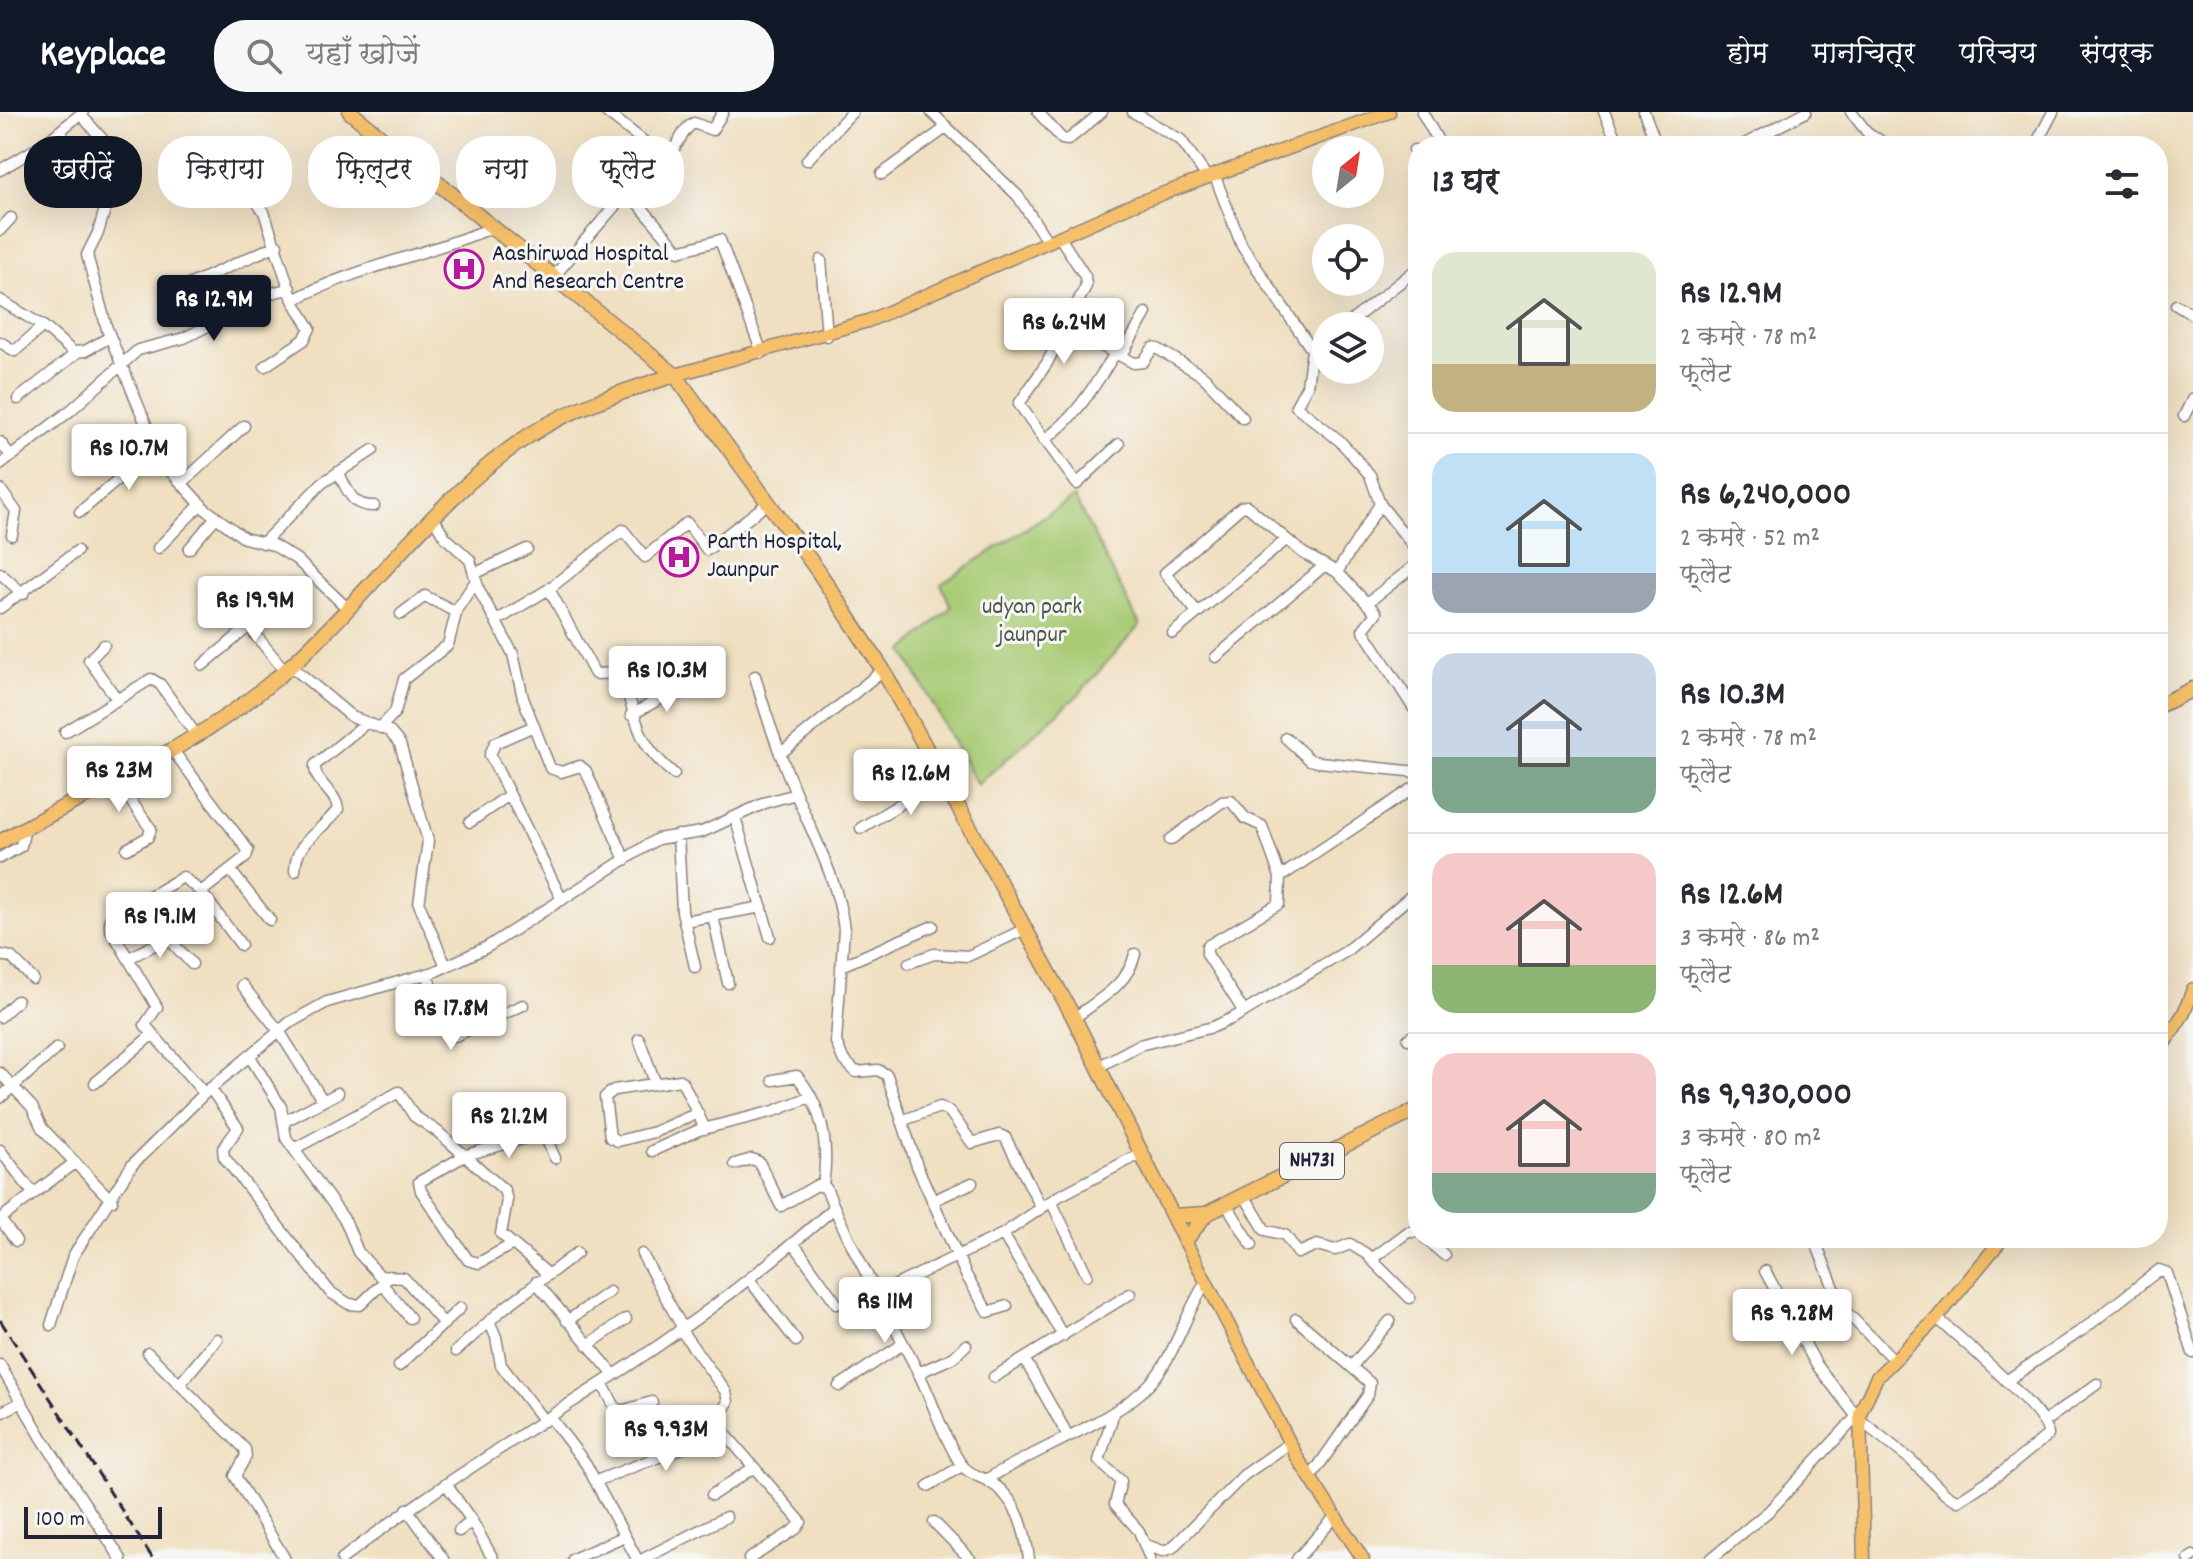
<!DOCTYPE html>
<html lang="hi">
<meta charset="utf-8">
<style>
body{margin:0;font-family:Dekko,"Playpen Sans Deva",sans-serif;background:#f7f7f7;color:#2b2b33;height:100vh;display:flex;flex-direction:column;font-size:30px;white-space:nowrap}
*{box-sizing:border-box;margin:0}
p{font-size:26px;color:#7c7c81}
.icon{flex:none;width:44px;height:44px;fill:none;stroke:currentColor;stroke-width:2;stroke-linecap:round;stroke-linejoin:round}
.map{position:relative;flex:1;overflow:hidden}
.sheet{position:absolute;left:1408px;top:24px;width:760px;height:1112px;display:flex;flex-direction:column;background:#fff;border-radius:32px;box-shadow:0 8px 32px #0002}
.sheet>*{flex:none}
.banner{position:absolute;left:24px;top:24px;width:760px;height:72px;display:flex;gap:16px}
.needle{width:52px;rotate:30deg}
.controls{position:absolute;left:1312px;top:24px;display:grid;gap:16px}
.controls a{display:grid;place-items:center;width:72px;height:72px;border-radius:50%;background:#fff;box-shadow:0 8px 32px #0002;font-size:40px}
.scale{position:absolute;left:24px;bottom:20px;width:138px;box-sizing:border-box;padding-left:8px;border:4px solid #22223b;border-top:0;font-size:22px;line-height:28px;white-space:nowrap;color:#22223b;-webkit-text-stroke:6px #f6f6f2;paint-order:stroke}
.price{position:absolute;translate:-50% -68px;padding:0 18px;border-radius:8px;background:#fff;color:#222;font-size:26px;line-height:52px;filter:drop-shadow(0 2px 4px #0008)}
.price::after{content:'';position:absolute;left:50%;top:48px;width:24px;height:18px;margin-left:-12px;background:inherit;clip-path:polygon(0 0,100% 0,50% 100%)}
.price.active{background:#111827;color:#fff}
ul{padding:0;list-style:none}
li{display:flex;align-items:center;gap:24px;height:200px;padding:0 24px}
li+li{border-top:2px solid #e1e1e2}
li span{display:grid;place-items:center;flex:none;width:224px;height:160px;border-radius:24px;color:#555}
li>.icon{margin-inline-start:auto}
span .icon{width:96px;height:96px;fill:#fffc;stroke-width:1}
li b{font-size:34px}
h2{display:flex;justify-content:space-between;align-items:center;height:96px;padding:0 24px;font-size:34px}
.tag{padding:0 28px;border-radius:32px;background:#fff;box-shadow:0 8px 32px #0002;font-size:28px;line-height:72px}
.tag.active{background:#111827;color:#fff}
header{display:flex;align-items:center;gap:48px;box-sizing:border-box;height:112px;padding:0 40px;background:#111827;color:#fff}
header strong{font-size:38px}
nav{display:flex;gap:44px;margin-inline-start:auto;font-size:28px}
.search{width:560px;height:72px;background:#f7f7f7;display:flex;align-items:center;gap:20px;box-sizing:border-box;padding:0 28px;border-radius:32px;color:#7c7c81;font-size:30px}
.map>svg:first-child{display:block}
.green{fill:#a8cb74;stroke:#657658;stroke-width:2}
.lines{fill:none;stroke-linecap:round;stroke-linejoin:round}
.minor-casing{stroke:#89807e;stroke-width:13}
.major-casing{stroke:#89807e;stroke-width:15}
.highway-casing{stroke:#89807e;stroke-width:17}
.minor{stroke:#fff;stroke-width:10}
.major{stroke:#f6c06b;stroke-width:12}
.highway{stroke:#f6c06b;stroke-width:14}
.rail{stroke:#22223b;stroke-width:3;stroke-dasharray:12 6;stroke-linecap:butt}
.labels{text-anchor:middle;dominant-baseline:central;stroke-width:6;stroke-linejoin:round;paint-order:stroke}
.shield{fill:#f6f6f2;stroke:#626272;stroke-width:2}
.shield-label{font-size:22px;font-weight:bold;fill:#22223b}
.poi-label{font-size:24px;fill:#22223b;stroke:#f6f6f2;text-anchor:start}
.park-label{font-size:24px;fill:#4a554c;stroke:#f6f6f2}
</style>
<header>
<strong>Keyplace</strong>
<div class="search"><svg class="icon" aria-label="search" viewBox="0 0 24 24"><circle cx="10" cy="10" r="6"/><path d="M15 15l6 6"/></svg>यहाँ खोजें</div>
<nav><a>होम</a><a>मानचित्र</a><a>परिचय</a><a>संपर्क</a></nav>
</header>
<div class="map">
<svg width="2193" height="1447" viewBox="0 0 2193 1447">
<rect width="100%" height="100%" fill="#f6f6f2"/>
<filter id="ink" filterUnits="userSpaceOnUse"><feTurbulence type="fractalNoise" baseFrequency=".0125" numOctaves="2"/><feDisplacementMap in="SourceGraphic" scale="16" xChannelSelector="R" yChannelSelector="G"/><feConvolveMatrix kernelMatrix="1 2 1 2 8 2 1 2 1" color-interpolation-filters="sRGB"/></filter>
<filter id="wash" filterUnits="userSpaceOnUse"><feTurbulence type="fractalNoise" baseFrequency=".006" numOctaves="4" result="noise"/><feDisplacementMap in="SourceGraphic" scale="32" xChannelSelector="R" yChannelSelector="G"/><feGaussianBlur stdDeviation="1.8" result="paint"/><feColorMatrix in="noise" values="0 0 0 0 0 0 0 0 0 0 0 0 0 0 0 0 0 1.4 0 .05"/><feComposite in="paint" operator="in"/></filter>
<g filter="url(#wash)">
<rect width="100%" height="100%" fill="#f0dfc0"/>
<!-- green -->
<path class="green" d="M1074 385 1140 513 1078 583 977 673 904 539 951 495 941 472Z"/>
</g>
<g filter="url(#ink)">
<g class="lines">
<defs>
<path id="minor" d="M606 0 660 42 667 43C680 35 681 17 694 11L712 18 723 0
M931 0 1018 84 1047 129
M1038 0 1062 27 1068 28 1102 0
M1133 0 1181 28 1207 65
M1422 0 1441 34
M1604 0 1619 34
M1644 0 1657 34
M1851 0 1867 20 1888 34
M81 3 114 40 109 83 98 121 87 143 107 217 154 332 172 361 204 396 244 426 273 433 296 447 348 497
M62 19 68 75
M1741 34 1806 0
M2035 34 2053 0
M1414 38 1418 44
M807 48 852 0
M0 58 44 32 83 0
M234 59 264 100 293 188 310 216 304 228 265 254
M882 62 947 15
M1214 62 1242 134 1312 238 1307 274 1296 294 1340 329 1370 363 1380 392 1418 440
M628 80 679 139 720 128 762 241
M0 118 11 106
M1059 124 1085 164 1086 174 1047 251 1019 292 1077 372 1119 332
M821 148 827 224
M555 163 660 42
M171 181 277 133
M0 188 43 214 73 240 85 239 110 225
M293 188C357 155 429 142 494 115
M2176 193 2193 203
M1345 214 1418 156
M1066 215 1134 251 1143 250 1153 236 1158 237 1203 264 1243 306
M0 230 15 239 43 214
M1312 238 1326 228
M1122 243 1146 201
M18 287 78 240
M2184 304 2193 286
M1044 328C1076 306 1095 273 1116 240
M0 330 11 344
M0 353 71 298 138 238 184 226 216 210 244 189 290 176
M338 360C348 378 351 395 374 394
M182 371 244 314
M0 377 16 399 12 423
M80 400 156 335
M434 407 445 425 470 448 479 478 513 542 523 586 550 656 561 660 580 654 586 659 625 748
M263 431 322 371 373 338
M158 436 201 392
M189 437 216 405
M1337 460 1380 392
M0 461 23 482
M474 462 527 437
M549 477 595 562 619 561C640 604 630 626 674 662
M1367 491 1418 451
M0 496 77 439
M1198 501 1165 461 1241 395 1247 394 1303 441 1337 460 1376 501 1363 518 1418 603
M401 502 425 484 456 500
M496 509 549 477 623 418 645 445 687 411 707 438 768 391
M249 515 285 559
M1173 521 1286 428
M104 533 89 548 117 587
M1216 545 1325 453
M203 553 284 485
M291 554 352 605 389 619 400 632 428 729 419 792 446 854
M755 564C766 605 780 643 796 682 815 727 838 769 844 817L836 930 843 947 856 960 878 958 887 963 917 1054 966 1163 988 1200 1007 1194
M631 603 687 572
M534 614 495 631 490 643 562 788
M381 615 395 600 404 567 448 533 457 497 475 470
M65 620 151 567 160 572 196 623
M1286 626 1310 648 1319 650 1418 660
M171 636 248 738 246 745 201 780
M780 642 883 558
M115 667 151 717 148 725 127 737
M735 705 770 825
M470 710 509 683
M861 716 944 665
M678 723 682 799 695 855
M1170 728 1222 690 1231 689 1245 706 1262 714 1280 765
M0 746 21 734 25 716
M230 758 270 808
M295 759C295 728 323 719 338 697 336 679 314 672 315 653L366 611
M713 804 728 871
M684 809 762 795
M0 843 11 845 33 867
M129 846 168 826 192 852
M909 851 934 842 968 844 1025 817
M841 854 933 814
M427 862 449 919 455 924 523 893
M242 873 279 919 323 989
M1244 900 1207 842V834L1279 792 1280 765 1418 673
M0 905 17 889
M1074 906C1098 888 1128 873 1135 842
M639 927 655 970
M1408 927 1418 920
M249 943 281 995 286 1026 346 1110 358 1140 380 1164 404 1166 444 1212
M1098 955 1139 933 1213 915 1235 905 1345 840 1418 778
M0 961 32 995 42 1016 112 1089
M773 968 797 964C824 996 829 1034 823 1074
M95 971 153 922
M210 976 238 1016 223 1037 224 1045 330 1180 349 1192 360 1193 390 1164
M204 981 145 913 157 895 110 816V807L183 765 201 780 241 833
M0 986 57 936
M698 1001 654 1020 618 1029 610 1025 605 985 614 978 680 968 683 971 705 1017
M285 1009 338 981
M901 1009 940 995 950 1000 972 1031 999 1023 1005 1025 1041 1095
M294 1037 399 980 414 1004 438 1020 504 1078 507 1088 501 1122 548 1162
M0 1038 33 1081
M652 1039 699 1018 774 999 810 985
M735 1052 752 1047 759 1050 781 1094 817 1073 826 1076C853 1142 889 1202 921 1266 934 1293 943 1324 959 1349 966 1361 977 1363 988 1369 1017 1385 1025 1417 1029 1447
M1244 1083 1265 1118 1285 1123 1298 1141 1317 1133 1335 1138 1350 1132 1373 1146 1408 1120H1418
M932 1089 972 1071
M1051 1089 1087 1163
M1226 1092 1252 1133
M1003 1122 1063 1224
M1425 1126 1444 1143
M1814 1126 1842 1196 1894 1248
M16 1129 3 1111V1105L74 1051
M794 1132 837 1192
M511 1133 479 1151 468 1148 421 1079 419 1070 466 1043 540 1022 545 1024 555 1046
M642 1142 682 1215
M1370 1146 1410 1186
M1765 1159 1816 1252 1857 1305
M749 1167 796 1229
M536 1170 614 1263
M383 1173 410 1206
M877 1182 1003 1122 1059 1084 1142 1041
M1296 1207 1370 1271 1368 1283 1310 1366
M489 1209 496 1225 501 1253 544 1309
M567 1209 609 1180
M51 1213 73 1144 132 1053 206 980 289 911 327 890 434 860 487 835 657 727 702 720 767 690 796 682
M680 1217 726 1280 728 1290 718 1306 722 1318 801 1410 796 1417 749 1447
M588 1233 626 1207
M456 1239 503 1197 577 1141
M148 1241 245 1337 246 1344 235 1364 285 1447
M1025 1248 1067 1322
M0 1253 42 1326 121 1447
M399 1254 460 1196
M1352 1254 1390 1209
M918 1261 954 1245 966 1233
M994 1265 1130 1182
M2006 1269 2085 1216 2159 1158 2167 1161 2193 1241
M602 1271 615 1295 621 1299 652 1290
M180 1272 217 1227
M839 1274 903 1232
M1114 1300 1099 1349 1121 1369 1115 1392 1139 1419 1150 1447
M0 1301 20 1291
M550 1305 586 1352 637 1447
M1860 1308 1911 1348 1945 1382 1958 1389 2005 1358 2048 1323C2051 1303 1956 1223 1937 1206
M2044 1310 2097 1272
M986 1368C1033 1337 1121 1308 1154 1267 1177 1238 1186 1200 1206 1170
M596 1369 724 1320
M446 1372 472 1409 459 1419
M928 1374 962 1354
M712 1383 753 1356
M407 1397 443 1447
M472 1409 493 1447
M934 1410 970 1447
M1144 1432 1162 1439 1172 1436 1244 1363 1290 1331
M342 1447C432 1377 530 1318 625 1256 699 1208 768 1154 834 1096
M573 1447 625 1424
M643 1447 726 1405
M1297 1447 1335 1405
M1711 1447 1770 1398 1860 1301
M2189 1447 2193 1444"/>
<path id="major" d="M675 263 868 209 1134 92 1389 0
M2158 941 2184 901 2193 877
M1185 1129 1298 1347 1363 1447
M1864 1447 1860 1301 1877 1265 1937 1206 2003 1126"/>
<path id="highway" d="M350 0 675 263 818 459 883 558 1074 906 1185 1129 1206 1102
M2158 594 2193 577
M0 730C88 679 188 639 267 574 358 501 433 385 530 323 575 294 625 279 675 263
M1173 1104 1206 1102 1418 997"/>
</defs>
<!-- minor casing -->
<use href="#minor" class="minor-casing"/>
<!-- major casing -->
<use href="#major" class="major-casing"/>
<!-- highway casing -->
<use href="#highway" class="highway-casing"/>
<!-- minor -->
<use href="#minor" class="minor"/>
<!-- major -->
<use href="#major" class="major"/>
<!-- highway -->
<use href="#highway" class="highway"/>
<!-- rail -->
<path class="rail" d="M0 1208 153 1447"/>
</g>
</g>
<!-- icons -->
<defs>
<symbol id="hospital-ring" viewBox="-11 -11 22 22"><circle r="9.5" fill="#f6f6f2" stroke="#b5179e" stroke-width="1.5"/><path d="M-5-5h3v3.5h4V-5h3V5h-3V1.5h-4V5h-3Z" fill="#b5179e"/></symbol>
</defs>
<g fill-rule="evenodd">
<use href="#hospital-ring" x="442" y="135" width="44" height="44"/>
<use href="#hospital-ring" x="657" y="423" width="44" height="44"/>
</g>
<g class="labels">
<!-- shield labels -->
<rect class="shield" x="1280" y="1031" width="64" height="36" rx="6"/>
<g class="shield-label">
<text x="1312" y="1049">NH731</text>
</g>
<!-- poi labels -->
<g class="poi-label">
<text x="492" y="143">Aashirwad Hospital<tspan x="492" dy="28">And Research Centre</tspan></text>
<text x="707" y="431">Parth Hospital,<tspan x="707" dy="28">Jaunpur</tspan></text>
</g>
<!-- park labels -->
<g class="park-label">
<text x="1032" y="496">udyan park<tspan x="1032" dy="28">jaunpur</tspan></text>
</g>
</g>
</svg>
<div class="controls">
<a><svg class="needle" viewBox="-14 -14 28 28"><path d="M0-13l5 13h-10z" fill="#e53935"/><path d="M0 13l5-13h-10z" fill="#7c7c81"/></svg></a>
<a><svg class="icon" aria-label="locate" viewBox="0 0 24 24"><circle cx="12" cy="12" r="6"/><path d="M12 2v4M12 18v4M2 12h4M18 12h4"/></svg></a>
<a><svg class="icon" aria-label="layers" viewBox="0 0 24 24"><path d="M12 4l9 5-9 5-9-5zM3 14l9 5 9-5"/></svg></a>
</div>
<div class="scale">100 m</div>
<b class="price active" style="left:214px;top:231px">Rs 12.9M</b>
<b class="price" style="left:1064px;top:254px">Rs 6.24M</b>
<b class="price" style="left:129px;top:380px">Rs 10.7M</b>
<b class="price" style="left:255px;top:532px">Rs 19.9M</b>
<b class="price" style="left:667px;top:602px">Rs 10.3M</b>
<b class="price" style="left:119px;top:702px">Rs 23M</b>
<b class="price" style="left:911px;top:705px">Rs 12.6M</b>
<b class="price" style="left:160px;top:848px">Rs 19.1M</b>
<b class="price" style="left:451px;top:940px">Rs 17.8M</b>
<b class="price" style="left:509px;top:1048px">Rs 21.2M</b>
<b class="price" style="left:885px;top:1233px">Rs 11M</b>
<b class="price" style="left:1792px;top:1245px">Rs 9.28M</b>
<b class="price" style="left:666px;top:1361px">Rs 9.93M</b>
<div class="banner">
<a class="tag active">खरीदें</a>
<a class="tag">किराया</a>
<a class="tag">फ़िल्टर</a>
<a class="tag">नया</a>
<a class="tag">फ़्लैट</a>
</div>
<section class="sheet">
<h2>13 घर<svg class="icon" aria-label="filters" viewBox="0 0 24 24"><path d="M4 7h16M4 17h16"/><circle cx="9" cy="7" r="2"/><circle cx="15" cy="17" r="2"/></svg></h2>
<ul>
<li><span style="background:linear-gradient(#dfe7d0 70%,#c2b280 0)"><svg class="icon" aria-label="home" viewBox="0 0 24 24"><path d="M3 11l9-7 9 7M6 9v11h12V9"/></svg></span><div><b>Rs 12.9M</b><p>2 कमरे · 78 m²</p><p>फ़्लैट</p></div></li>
<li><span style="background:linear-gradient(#bfe0f5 75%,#9aa5b1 0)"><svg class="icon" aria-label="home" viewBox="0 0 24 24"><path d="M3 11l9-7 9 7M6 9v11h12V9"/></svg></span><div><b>Rs 6,240,000</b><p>2 कमरे · 52 m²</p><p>फ़्लैट</p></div></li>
<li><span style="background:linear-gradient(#c9d6e8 65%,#7fa58c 0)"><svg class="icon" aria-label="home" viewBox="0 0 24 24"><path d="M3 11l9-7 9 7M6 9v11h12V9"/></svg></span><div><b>Rs 10.3M</b><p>2 कमरे · 78 m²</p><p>फ़्लैट</p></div></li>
<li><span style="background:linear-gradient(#f6c9c9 70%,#8fb573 0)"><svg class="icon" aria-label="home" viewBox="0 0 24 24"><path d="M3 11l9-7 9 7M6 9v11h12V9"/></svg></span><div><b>Rs 12.6M</b><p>3 कमरे · 86 m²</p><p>फ़्लैट</p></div></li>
<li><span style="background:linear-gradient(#f6c9c9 75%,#7fa58c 0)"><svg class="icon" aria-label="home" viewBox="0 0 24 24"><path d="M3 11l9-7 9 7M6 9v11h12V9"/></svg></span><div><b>Rs 9,930,000</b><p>3 कमरे · 80 m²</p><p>फ़्लैट</p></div></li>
</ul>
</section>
</div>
